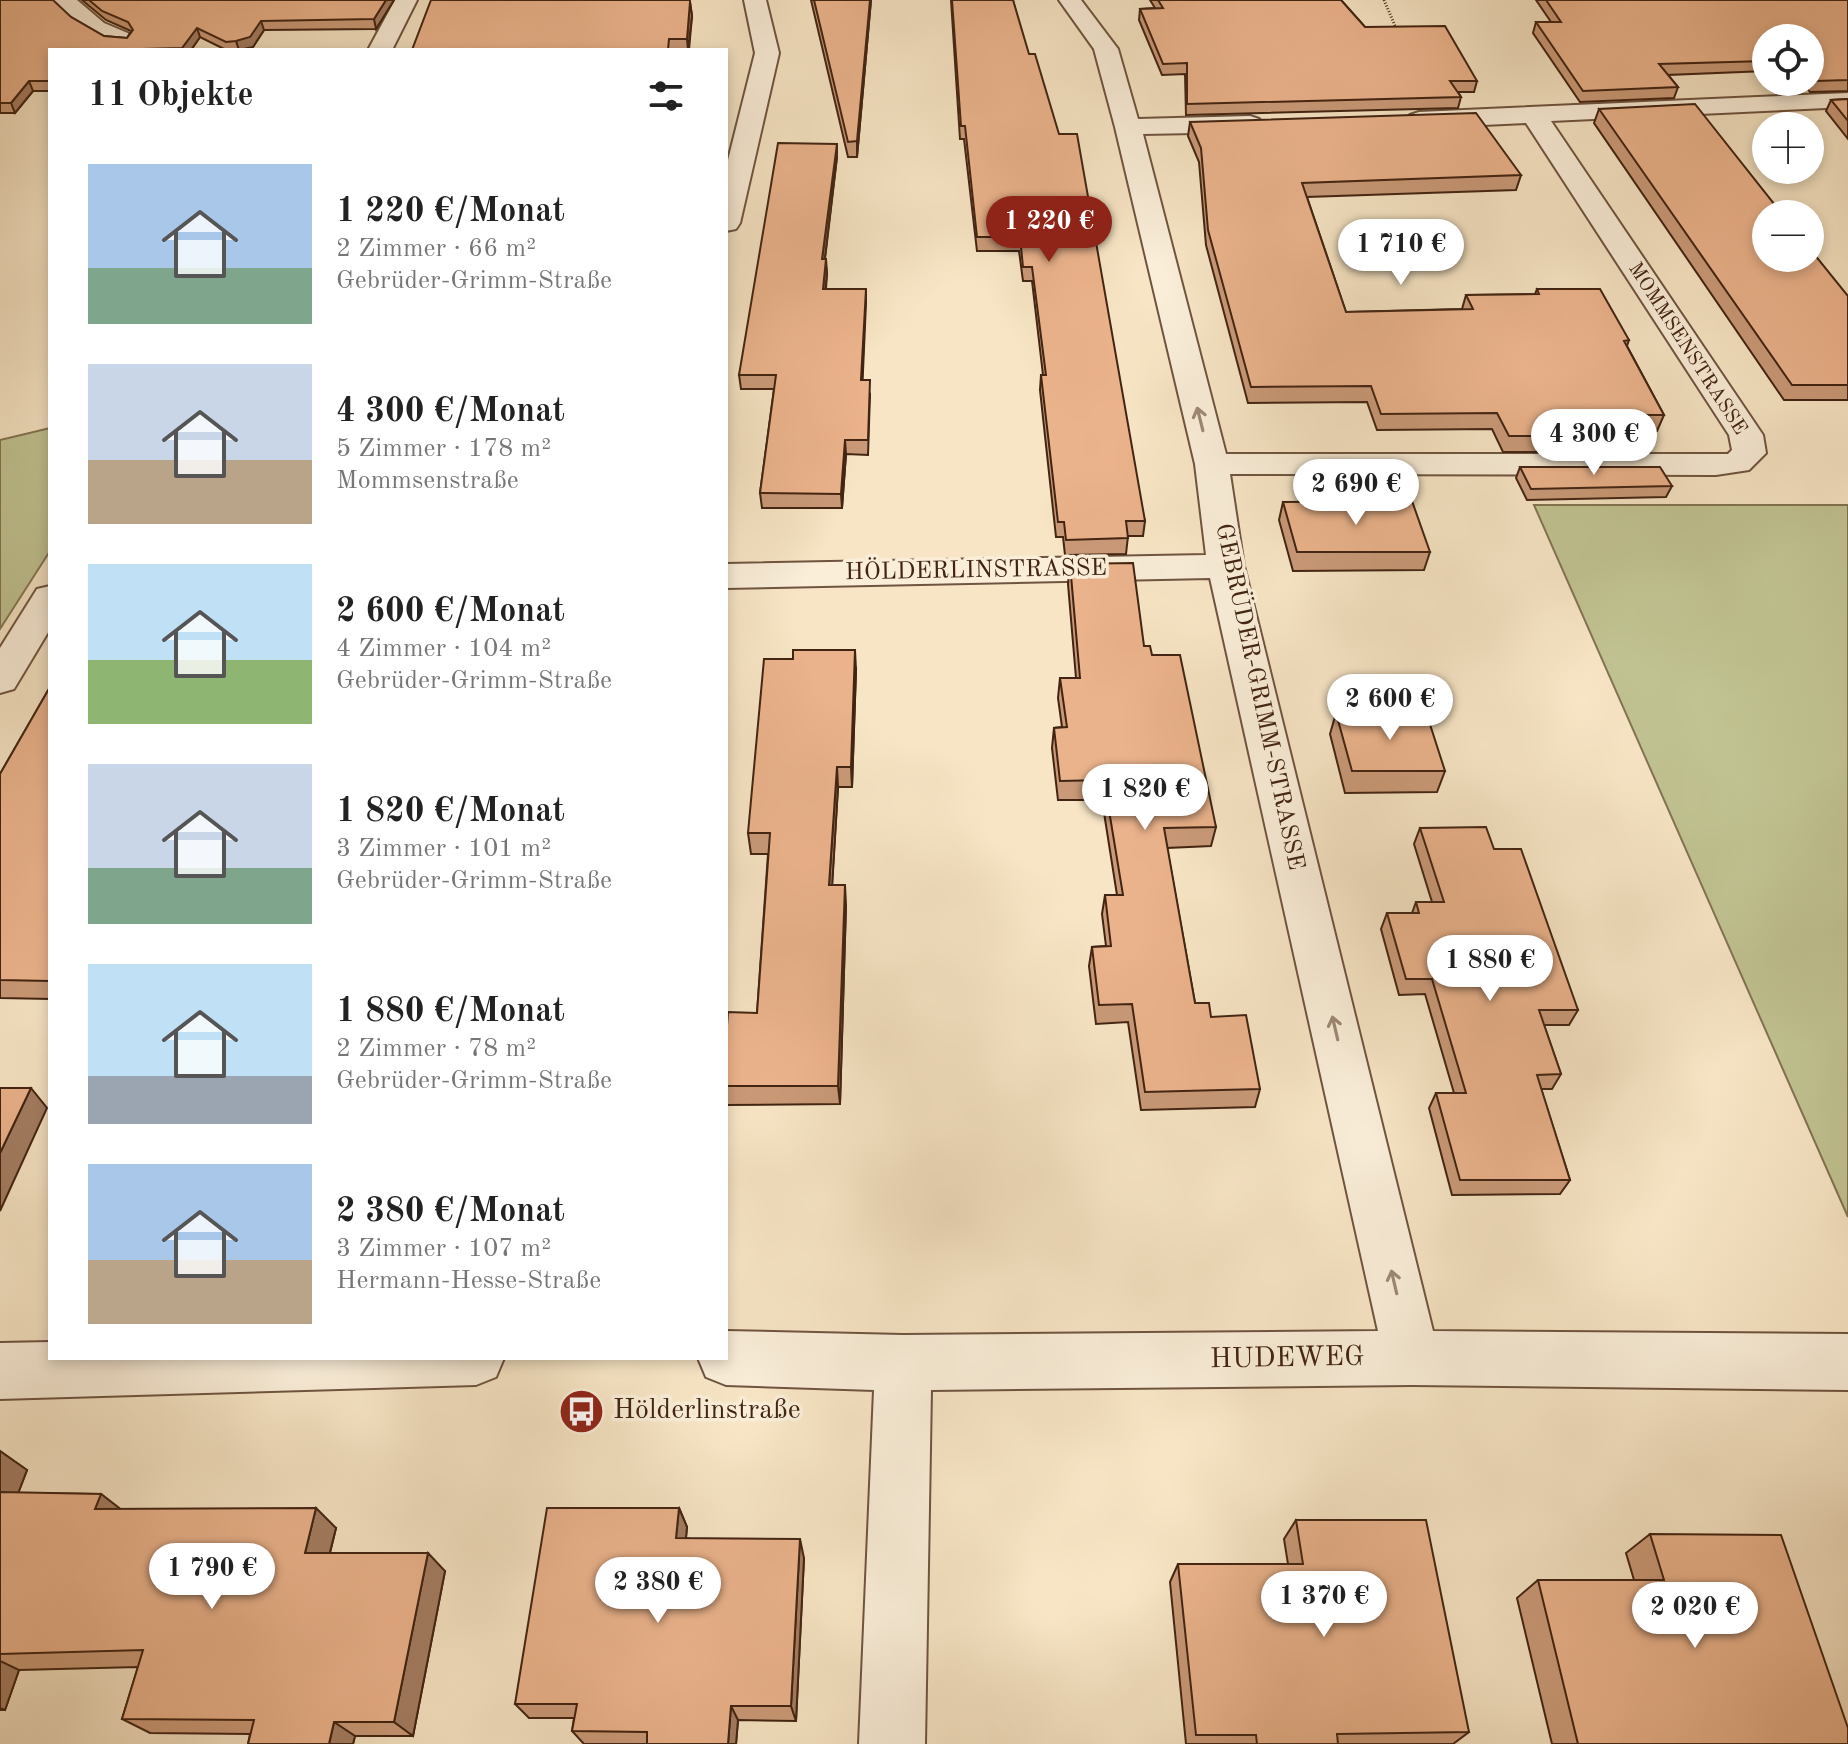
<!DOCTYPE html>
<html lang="de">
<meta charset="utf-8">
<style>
body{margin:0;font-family:"Old Standard TT",serif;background:#f2f2f2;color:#222;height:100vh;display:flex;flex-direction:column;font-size:30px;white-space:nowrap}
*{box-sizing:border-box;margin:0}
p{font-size:26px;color:#767676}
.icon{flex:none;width:44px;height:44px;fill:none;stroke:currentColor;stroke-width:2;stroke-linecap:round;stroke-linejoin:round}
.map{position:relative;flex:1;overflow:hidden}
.drawer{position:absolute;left:48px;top:48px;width:680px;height:1312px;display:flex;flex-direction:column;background:#fff;border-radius:0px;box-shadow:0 4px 12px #0003}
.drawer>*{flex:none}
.controls{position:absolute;left:1752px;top:24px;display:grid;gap:16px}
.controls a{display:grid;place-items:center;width:72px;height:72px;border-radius:50%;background:#fff;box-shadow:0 4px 12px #0003;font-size:40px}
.price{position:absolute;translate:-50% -68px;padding:0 18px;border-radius:28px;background:#fff;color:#222;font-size:26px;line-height:52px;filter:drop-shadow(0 2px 4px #0008)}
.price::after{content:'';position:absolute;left:50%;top:48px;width:24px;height:18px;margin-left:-12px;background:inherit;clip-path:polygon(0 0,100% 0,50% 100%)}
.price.selected{background:#8f2418;color:#fff}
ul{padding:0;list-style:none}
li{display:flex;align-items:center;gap:24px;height:200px;padding:0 40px}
li span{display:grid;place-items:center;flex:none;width:224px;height:160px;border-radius:0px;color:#555}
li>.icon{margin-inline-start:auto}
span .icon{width:96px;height:96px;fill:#fffc;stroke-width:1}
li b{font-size:34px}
h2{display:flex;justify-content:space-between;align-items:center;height:96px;padding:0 40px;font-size:34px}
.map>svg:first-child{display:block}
.green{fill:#c1c392;stroke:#827452;stroke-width:2}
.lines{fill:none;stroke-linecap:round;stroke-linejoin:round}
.minor-casing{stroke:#6f543f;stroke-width:4}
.path{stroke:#422412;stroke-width:3;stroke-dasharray:1 2;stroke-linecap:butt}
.minor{fill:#faeed9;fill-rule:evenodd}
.wall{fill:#ca9a78;stroke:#422412;stroke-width:2}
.shaded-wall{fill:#a47d62;stroke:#422412;stroke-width:2}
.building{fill:#ebb38c;stroke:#422412;stroke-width:2}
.oneway{stroke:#9e8976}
.labels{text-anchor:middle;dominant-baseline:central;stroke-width:7;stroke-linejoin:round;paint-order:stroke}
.far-street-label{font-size:20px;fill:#422412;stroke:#faeed9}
.street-label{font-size:24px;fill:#422412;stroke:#faeed9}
.near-street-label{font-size:28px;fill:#422412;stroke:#faeed9}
.near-poi-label{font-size:28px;fill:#422412;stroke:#faeed9;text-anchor:start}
</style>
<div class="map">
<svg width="1848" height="1744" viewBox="0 0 1848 1744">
<rect width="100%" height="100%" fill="#f7e5c5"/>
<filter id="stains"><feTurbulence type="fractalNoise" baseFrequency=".0025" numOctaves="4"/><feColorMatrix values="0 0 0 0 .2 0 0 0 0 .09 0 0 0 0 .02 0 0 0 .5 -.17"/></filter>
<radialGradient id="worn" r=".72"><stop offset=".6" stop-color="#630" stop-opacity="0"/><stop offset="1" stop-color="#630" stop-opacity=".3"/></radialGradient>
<!-- green -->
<path class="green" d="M50 428V551L0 629V440Z
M1534 505H1848V1217Z"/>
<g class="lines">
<defs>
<path id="minor" d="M53 0H77L104 23 130 34 134 39 130 44C103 51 68 20 53 0Z
M395 0H417L392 50H368Z
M744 0H766L779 53 740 223 736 229 726 231V168L755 53Z
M1059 0H1081L1118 49 1138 119 1250 116 1259 119 1263 124 1259 129 1250 132 1143 134 1226 454H1728L1732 450 1729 435 1526 123 1419 128 1410 125 1406 120 1410 115 1419 112 1848 93V107L1551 121 1763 435 1766 453 1749 470 1716 475 1230 474 1244 566 1433 1331 1848 1334V1390L1412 1385 931 1390 925 1744H859L874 1390 726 1385 706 1377 698 1358H726V1331L903 1335 1378 1331 1210 578 726 588V564L1206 555 1195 464 1115 127 1094 49Z
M50 586V629L14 689 0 693V648L37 589Z
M50 1342V1358H504L496 1377 476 1385 0 1399V1343Z"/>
</defs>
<!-- minor casing -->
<use href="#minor" class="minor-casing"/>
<!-- path -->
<path class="path" d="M1384 0 1398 33"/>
<!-- minor -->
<use href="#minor" class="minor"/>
</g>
<!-- wall -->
<path class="wall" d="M0 0 71 17 104 36 127 38 131 31 106 20 82 0H394L376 29 264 30 253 47 242 50H226L200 37 191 50H50V91H33L15 113H0Z
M811 0H871L857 157H848Z
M951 0H1013L1145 521 1143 536H1128L1126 554 1065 555 1063 537H1056L1040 390 1041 375H1043L1032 281H1023L1019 251H977L964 139H960Z
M1150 0H1341L1365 27 1477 81 1474 92H1458L1461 97 1458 108 1186 115 1185 74 1162 75 1139 20 1140 9 1155 8Z
M1536 0H1848V91L1810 92 1802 82H1810V38H1766V71L1668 75 1678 87 1674 98 1580 102 1533 33 1536 22H1551Z
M690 2 692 16 689 50H412Z
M1848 99V139L1826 111 1831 100Z
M1599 109 1848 296V400H1784L1594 123Z
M1190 122 1521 175 1516 190 1307 197 1346 312 1462 309 1466 295 1535 294 1537 289 1629 340 1627 346 1664 415 1657 431H1644L1647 436 1641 452H1503L1492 429 1377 430 1367 402 1248 403 1206 245 1199 162 1188 136Z
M837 144V157L825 259 827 273 826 289H866L862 380 870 394 868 455 846 454 842 508H762L760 493 774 389H741L739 375Z
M1520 467 1672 486 1666 497 1527 500 1516 478Z
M1283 502 1430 552 1424 570 1293 571 1279 520Z
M1070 564 1152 655 1216 827 1211 846 1167 848 1195 1003 1211 1017 1260 1089 1255 1107 1141 1110 1128 1022 1096 1024 1089 966 1092 947 1106 946 1102 914 1105 895H1117L1102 800H1058L1052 748 1054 728 1062 727 1058 698 1060 678H1076L1068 584Z
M856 670 852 787H838L832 885 846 905 840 1104 726 1105V1039L757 1013 768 854H751L748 833Z
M50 687V999L0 998V774Z
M1336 713 1445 771 1437 792 1345 793 1330 734Z
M1420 828 1494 849 1578 1010 1569 1025H1544L1561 1074 1552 1089H1541L1570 1180 1560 1194 1452 1195 1429 1108 1436 1093H1454L1425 994 1399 995 1381 929 1387 913H1412L1416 902H1432L1414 844Z
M0 1451 27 1470 18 1493 101 1494 120 1509 336 1528 330 1553 445 1571 413 1736H355L353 1744H248L250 1734 150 1733 122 1719 138 1667 19 1670 5 1710H0Z
M679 1508 687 1527 686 1538 804 1558 796 1721 738 1720 736 1744H584L572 1731 574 1718H529L515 1704Z
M1296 1520 1469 1732 1453 1744H1186L1170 1582 1178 1564H1288L1284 1539Z
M1650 1534 1848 1744H1552L1517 1598 1538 1580H1634L1626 1553Z"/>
<!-- shaded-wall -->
<path class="shaded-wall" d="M386 0H394L376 29 374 19Z
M870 0H871L857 157V141Z
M690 2 692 16 688 50 687 39Z
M261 21 264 30 253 47 239 50 236 41Z
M197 28 200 37 191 50H182V48Z
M29 81 33 91 15 113 11 103Z
M837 144V157L823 273 822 259Z
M826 259 827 273 824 303 823 289Z
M866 289V303L862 394 861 380Z
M845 440 846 454 842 508 841 494Z
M855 650 856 670 852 787 851 767Z
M837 767 838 787 831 905 829 885Z
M845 885 846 905 840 1104 838 1086Z
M31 1088 47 1108 0 1211V1153Z
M0 1451 27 1470 11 1512 0 1505Z
M101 1494 127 1514 95 1509Z
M316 1508 336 1528 325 1572 305 1553Z
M679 1508 687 1527 684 1557 676 1538Z
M800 1539 804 1558 796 1721 791 1706Z
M428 1553 445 1571 413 1736 394 1722Z
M0 1661 19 1670 5 1710 0 1708Z
M731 1706 738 1720 736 1744H728Z
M334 1722 355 1736 353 1744H329Z"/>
<!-- building -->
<path class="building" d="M0 0H53L71 17 104 36 127 38 133 30 128 22 102 11 89 0H386L374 19 261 21 250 37 236 41 226 42 197 28 182 48 143 49 142 50H50V81H29L11 103H0Z
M431 0H690V2L687 39H669L668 50H412Z
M814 0H870L857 141 848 142Z
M952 0H1013L1029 54H1035L1059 134H1077L1145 521H1126L1128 538 1066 540 1064 522H1058L1041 375H1046L1032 267H1023L1020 237H977L965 126H961Z
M1158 0H1341L1365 27 1445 26 1477 81H1450L1461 97 1187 104V63L1163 64 1140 9 1163 8Z
M1546 0H1848V80L1815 81 1810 75V38H1766V61L1659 64 1678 87 1583 91 1536 22H1561Z
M1848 99V121L1831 100Z
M1695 104 1782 214H1766V258H1810V249L1848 296V385H1792L1599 109Z
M1476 113 1521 175 1302 183 1346 312 1473 309 1466 295 1539 294 1537 289H1600L1629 340 1624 341 1664 415H1635L1647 436H1509L1497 413 1381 414 1371 386 1251 387 1208 230 1201 148 1190 122Z
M778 143 837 144 822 259H826L823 289H866L861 380H870L868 440H845L841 494 760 493 776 375H739Z
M1520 467H1660L1672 486 1531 489Z
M1412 501 1430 552H1297L1283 502Z
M1133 563 1144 646H1150L1152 655H1180L1216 827 1164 828 1195 1003H1209L1211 1017 1246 1015 1260 1089 1145 1092 1132 1004 1099 1005 1092 947 1111 946 1105 895H1123L1104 780 1060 781 1054 728 1067 727 1060 678H1080L1070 564Z
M793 650H855L851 767H837L829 885H845L838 1086H726V1039L728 1012 757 1013 770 833H748L764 659H793Z
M50 687V981L0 980V774Z
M1426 712 1445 771H1352L1336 713Z
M1486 827 1494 849H1521L1578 1010H1539L1561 1074 1537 1075 1570 1180H1460L1436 1093H1466L1432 979H1406L1387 913H1419L1416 902H1444L1420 828Z
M0 1088H31L0 1153Z
M0 1492 101 1494 95 1509 316 1508 305 1553H428L394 1722H334L329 1744H248L254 1720 122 1719 143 1650 0 1654Z
M547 1508H679L676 1538 800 1539 791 1706H731L728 1744H647V1732L572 1731 577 1704H515Z
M1296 1520H1426L1469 1732 1337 1734 1338 1744H1257L1256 1735H1196L1178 1564H1303Z
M1650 1534 1781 1535 1848 1728V1744H1578L1538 1580H1664Z"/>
<!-- one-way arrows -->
<defs><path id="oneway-shaft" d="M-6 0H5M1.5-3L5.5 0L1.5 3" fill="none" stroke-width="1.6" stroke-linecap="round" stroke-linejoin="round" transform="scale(2)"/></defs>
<g class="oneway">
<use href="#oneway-shaft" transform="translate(1200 419) rotate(-104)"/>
<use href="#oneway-shaft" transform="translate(1335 1028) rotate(-103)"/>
<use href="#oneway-shaft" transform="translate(1394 1282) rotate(-103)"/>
</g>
<!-- icons -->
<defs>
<symbol id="bus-disc" viewBox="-11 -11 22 22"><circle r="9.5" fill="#8f2418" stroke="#faeed9"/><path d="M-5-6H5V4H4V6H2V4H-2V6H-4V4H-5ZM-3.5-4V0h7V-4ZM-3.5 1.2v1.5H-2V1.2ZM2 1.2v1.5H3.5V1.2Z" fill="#fff"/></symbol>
</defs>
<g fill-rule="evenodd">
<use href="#bus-disc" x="556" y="1386" width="51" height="51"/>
</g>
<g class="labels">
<!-- far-street labels -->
<g class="far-street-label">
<text transform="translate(1687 349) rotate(57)">MOMMSENSTRASSE</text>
</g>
<!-- street labels -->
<g class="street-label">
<text transform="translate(976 571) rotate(-1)">HÖLDERLINSTRASSE</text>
<text transform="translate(1259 697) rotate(78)">GEBRÜDER-GRIMM-STRASSE</text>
</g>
<!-- near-street labels -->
<g class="near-street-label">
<text transform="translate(1287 1359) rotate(-1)">HUDEWEG</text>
</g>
<!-- near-poi labels -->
<g class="near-poi-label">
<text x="613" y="1411">Hölderlinstraße</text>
</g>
</g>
<rect width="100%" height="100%" filter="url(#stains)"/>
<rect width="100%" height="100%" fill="url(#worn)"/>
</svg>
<div class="controls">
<a><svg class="icon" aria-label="locate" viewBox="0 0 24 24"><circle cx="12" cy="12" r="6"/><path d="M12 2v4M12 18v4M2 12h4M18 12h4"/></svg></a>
<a>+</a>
<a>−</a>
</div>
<b class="price selected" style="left:1049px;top:264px">1 220 €</b>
<b class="price" style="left:1401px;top:287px">1 710 €</b>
<b class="price" style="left:1594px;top:477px">4 300 €</b>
<b class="price" style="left:1356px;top:527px">2 690 €</b>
<b class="price" style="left:1390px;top:742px">2 600 €</b>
<b class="price" style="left:1145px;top:832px">1 820 €</b>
<b class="price" style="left:1490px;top:1003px">1 880 €</b>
<b class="price" style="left:212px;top:1611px">1 790 €</b>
<b class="price" style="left:658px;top:1625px">2 380 €</b>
<b class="price" style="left:1324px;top:1639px">1 370 €</b>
<b class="price" style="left:1695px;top:1650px">2 020 €</b>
<section class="drawer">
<h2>11 Objekte<svg class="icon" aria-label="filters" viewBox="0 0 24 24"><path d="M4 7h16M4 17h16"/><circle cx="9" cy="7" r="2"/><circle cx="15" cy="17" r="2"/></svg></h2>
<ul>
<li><span style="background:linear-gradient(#a9c7e8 65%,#7fa58c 0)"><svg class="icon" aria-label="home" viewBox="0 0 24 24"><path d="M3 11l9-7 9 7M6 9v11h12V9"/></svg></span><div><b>1 220 €/Monat</b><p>2 Zimmer · 66 m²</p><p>Gebrüder-Grimm-Straße</p></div></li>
<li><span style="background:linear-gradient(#c9d6e8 60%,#b9a48a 0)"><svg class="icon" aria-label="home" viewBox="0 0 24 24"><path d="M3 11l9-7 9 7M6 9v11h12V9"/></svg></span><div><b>4 300 €/Monat</b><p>5 Zimmer · 178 m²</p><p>Mommsenstraße</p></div></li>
<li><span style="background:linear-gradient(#bfe0f5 60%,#8fb573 0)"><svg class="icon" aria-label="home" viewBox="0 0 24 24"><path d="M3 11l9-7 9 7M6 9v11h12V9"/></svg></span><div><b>2 600 €/Monat</b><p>4 Zimmer · 104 m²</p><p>Gebrüder-Grimm-Straße</p></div></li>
<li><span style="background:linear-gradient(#c9d6e8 65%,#7fa58c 0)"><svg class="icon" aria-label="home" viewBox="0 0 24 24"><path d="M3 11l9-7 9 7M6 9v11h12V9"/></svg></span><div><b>1 820 €/Monat</b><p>3 Zimmer · 101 m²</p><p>Gebrüder-Grimm-Straße</p></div></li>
<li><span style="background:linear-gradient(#bfe0f5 70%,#9aa5b1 0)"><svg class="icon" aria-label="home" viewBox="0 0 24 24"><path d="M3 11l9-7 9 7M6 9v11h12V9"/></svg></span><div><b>1 880 €/Monat</b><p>2 Zimmer · 78 m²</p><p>Gebrüder-Grimm-Straße</p></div></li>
<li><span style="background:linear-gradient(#a9c7e8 60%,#b9a48a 0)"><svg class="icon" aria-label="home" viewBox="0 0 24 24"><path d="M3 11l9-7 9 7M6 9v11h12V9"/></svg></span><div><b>2 380 €/Monat</b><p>3 Zimmer · 107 m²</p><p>Hermann-Hesse-Straße</p></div></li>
</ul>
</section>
</div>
